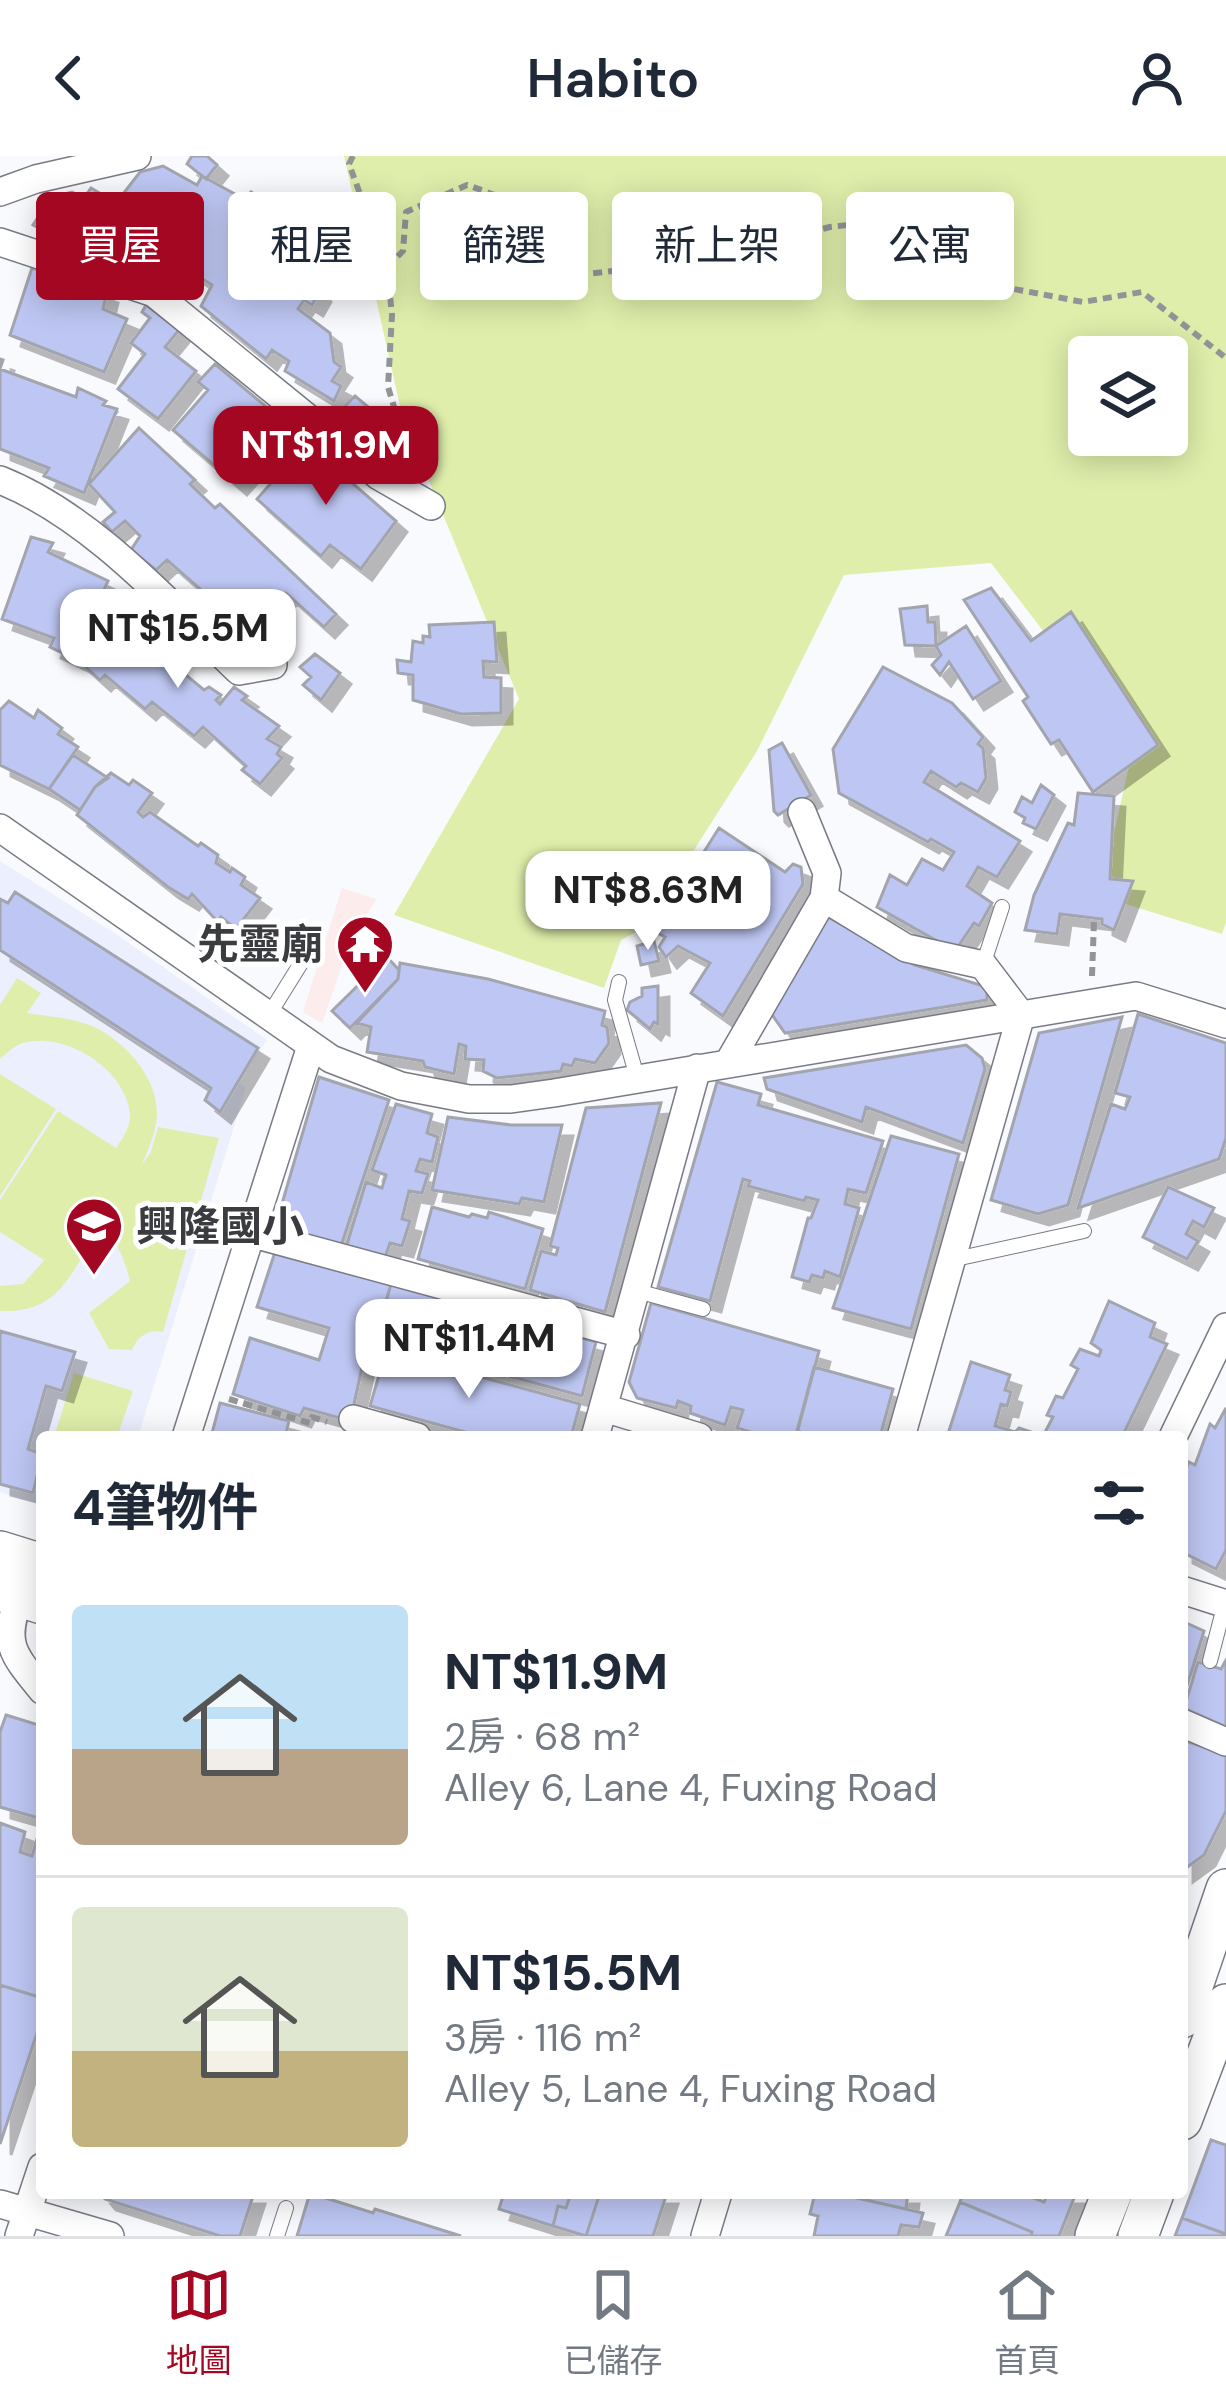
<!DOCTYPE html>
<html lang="zh-TW">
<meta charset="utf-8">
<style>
body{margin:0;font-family:"DM Sans","Noto Sans TC",sans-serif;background:#f2f2f3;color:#1f2937;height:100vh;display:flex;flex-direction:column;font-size:45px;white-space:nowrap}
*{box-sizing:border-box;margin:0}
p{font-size:39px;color:#747a83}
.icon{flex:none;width:66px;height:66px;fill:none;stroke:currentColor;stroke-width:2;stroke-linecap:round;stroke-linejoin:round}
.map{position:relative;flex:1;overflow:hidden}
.drawer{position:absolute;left:36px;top:1275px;width:1152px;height:768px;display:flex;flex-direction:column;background:#fff;border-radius:12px;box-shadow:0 6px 30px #0003}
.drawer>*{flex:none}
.hud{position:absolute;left:36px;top:36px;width:1155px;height:108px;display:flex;gap:24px}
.controls{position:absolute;left:1068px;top:180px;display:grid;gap:24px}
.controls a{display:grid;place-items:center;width:120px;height:120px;border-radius:12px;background:#fff;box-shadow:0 6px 30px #0003;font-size:60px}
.price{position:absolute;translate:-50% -102px;padding:0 27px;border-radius:24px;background:#fff;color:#222;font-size:39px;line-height:78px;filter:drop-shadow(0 3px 6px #0008)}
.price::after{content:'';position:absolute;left:50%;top:72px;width:36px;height:27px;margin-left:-18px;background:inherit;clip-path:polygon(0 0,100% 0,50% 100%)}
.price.on{background:#a30722;color:#fff}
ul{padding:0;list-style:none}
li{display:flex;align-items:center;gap:36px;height:300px;padding:0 36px}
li+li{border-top:3px solid #e0e1e3}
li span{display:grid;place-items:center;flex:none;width:336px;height:240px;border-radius:12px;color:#555}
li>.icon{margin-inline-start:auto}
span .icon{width:144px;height:144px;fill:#fffc;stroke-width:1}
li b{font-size:51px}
h2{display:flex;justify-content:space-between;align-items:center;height:144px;padding:0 36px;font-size:51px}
.tag{padding:0 42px;border-radius:12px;background:#fff;box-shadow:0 6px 30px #0003;font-size:42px;line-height:108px}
.tag.on{background:#a30722;color:#fff}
header{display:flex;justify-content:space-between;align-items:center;height:156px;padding:0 36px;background:#fff;font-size:54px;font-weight:600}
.menu{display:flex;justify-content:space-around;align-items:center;height:168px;border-top:3px solid #e0e1e3;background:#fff;font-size:33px;color:#747a83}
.menu a{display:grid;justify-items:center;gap:6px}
.menu .on{color:#a30722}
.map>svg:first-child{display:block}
.industrial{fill:#fceceb}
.built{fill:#eceffd}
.green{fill:#dfeeab;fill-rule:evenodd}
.building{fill:#bec7f3;stroke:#a2a5ae;stroke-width:3;filter:url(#shadow)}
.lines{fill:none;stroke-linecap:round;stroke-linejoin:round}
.service-casing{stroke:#797b84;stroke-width:16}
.minor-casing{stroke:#797b84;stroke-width:30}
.secondary-casing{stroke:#797b84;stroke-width:42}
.path{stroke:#939498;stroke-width:6;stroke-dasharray:9 6;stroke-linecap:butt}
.service{stroke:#fff;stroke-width:14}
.minor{stroke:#fff;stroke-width:27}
.secondary{stroke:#fff;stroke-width:39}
.labels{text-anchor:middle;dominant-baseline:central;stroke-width:10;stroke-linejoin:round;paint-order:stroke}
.poi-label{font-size:42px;font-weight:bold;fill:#3b3c40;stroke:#fff;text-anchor:end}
</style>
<header><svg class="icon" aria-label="back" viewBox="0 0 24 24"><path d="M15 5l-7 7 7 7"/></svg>Habito<svg class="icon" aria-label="person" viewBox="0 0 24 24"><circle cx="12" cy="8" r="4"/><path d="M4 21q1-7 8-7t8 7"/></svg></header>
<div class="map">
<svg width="1226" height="2080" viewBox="0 0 1226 2080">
<defs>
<filter id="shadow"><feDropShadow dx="11" dy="11" stdDeviation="0" flood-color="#0004"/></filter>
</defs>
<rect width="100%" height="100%" fill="#f9fafe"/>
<!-- industrial -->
<path class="industrial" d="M342 732 376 743 348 792 322 867 303 856Z"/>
<!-- built -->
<path class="built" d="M0 705 116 778 267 884 239 927 246 932 138 1281H42V1349L0 1336Z"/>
<!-- green -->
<path class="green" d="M344 0H1226V766L1222 778 1100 740 1133 592 991 407 844 419 757 595 645 771 621 784 604 832 394 759 519 543 402 259ZM1089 201H1167V279H1089Z
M17 822 41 837 27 857C45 860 65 861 83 867 118 877 157 918 157 956 157 975 148 995 141 1010L151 996 158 971 219 982 163 1176C148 1173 137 1181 132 1194L109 1193 89 1157 130 1125C125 1105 118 1084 101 1073 70 1114 62 1158 0 1155V1130L23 1128 49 1099 44 1104 0 1076V1044L58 955 116 992C123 982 131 970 130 958 126 913 65 875 23 887 15 889 7 897 0 903V849Z
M0 918 56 953 0 1040Z
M74 1217 133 1235 117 1281H54Z"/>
<!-- building -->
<path class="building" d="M192 0H207L217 9 206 23 187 8Z
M163 10 197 29 202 20 244 43 251 36 280 53 300 89 293 100 320 135 312 149 304 144 298 153 330 177 334 206 341 211 332 225 341 230 334 245 285 215 289 205 272 194 266 203 201 150 212 129 134 79 120 98 96 83 92 88 74 77 68 88 33 69 51 41 72 36 84 42 91 32 116 47 140 16Z
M32 112 107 136 103 153 127 163 104 216 10 179Z
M146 149 179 174 165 191 196 215 158 263 118 233 145 198 131 187 150 162 142 156Z
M0 203 3 204 0 213 76 241 78 232 106 245 103 249 117 253 84 337 44 320 49 312 0 293Z
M215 208 288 269 236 328 173 274 208 234 198 226Z
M355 240 397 275 368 303 326 269Z
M139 272 195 324 190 328 215 352 220 348 336 458 324 471 286 437 250 477 167 404 156 414 131 394 140 380 125 365 112 376 103 366 115 356 89 328Z
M306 287 396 365 361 413 330 389 321 400 257 343Z
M31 381 53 387 48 396 108 425 77 492 82 495 77 504 50 491 54 482 2 463Z
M991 432 1031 485 1071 456 1158 589 1093 636 1059 584 1051 588 1023 545 1028 541 964 444Z
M100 447 139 479 153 464 171 480 158 496 204 534 209 531 221 539 216 544 220 548 234 531 247 540 242 544 279 570 267 583 281 591 277 598 282 602 260 628 242 614 246 610 203 571 194 580 152 546 145 553 105 519 100 524 79 505 95 491 83 483Z
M927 450 928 466H935L936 490 905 489 900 453Z
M494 466 497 506 483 505 484 521 501 522V557L461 558 413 544V519L398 517 397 504 411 506 413 485 423 487V480L430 481 429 469Z
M966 470 1001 525 973 543 949 506 940 519 932 509 941 499 936 490Z
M315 498 340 517 321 544 303 529 311 521 300 511Z
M883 511 952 547 983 581 978 588 983 592 986 622 978 636 961 627 956 631 931 615 924 626 1020 685 997 721 978 711 967 730 992 747 979 770 974 767 955 795 877 751 890 719 907 729 922 703 943 714 954 696 931 683 928 686 839 637 833 593Z
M9 545 34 562 38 554 62 572 58 578 78 591 49 633 0 609V554Z
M782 587 811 639 778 659 774 655 769 594Z
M73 599 108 622 95 631 80 654 49 633Z
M111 617 129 629 133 624 152 637 138 656 143 661 150 656 198 690 201 687 218 699 216 707 230 716 232 712 245 721 241 729 260 742 236 773 221 761 218 766 192 738 188 743 168 731 77 659 95 631Z
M1041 629 1054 639 1036 673 1023 667 1025 662 1015 656 1022 641 1032 647Z
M1078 637 1114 640 1110 723 1133 725 1114 774 1102 768V763L1060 758 1057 778 1025 774 1034 739 1068 667 1074 669Z
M719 672 785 716 793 708 801 711 803 728 723 860 691 837 710 807 678 790 666 801 659 791 665 781 654 775Z
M15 736 258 892 220 956 205 944 211 932 0 794V743L8 747Z
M826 760 915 809 987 831V844L785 877 768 853Z
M654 785 659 805 641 809 637 790Z
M387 801 399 814 398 823 350 872 332 855Z
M400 807 488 823 605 855 602 869 607 871 609 887 595 907 575 903 572 910 563 908 561 915 497 922 483 915 484 904 465 903 466 890 459 888 454 918 425 911 423 905 367 896 371 871 357 867 398 823Z
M658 830V868L654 866 650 873 627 854 630 846 642 840V832Z
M1138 858 1226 887V982L1219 1003 1078 1052 1111 948 1125 953 1130 941 1115 937Z
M1122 861 1068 1049 1038 1058 991 1044 1039 877Z
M966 889 982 902 985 913 963 987 866 951 862 966 767 933 764 922Z
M319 921 389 944 339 1096 274 1075Z
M717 926 761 938 758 949 883 985 866 1037 848 1033 845 1048 859 1052 840 1121 825 1115 823 1122 812 1119 809 1126 792 1121 808 1062H811L818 1044 806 1041 804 1045 748 1030 750 1025 743 1023 710 1145 658 1131Z
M661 947 605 1156 530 1134 541 1095 556 1099 558 1092 550 1090 586 952Z
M396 948 432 958 427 977 438 981 432 1006 420 1003 416 1015 428 1018 422 1037 409 1035 402 1063 410 1065 402 1090 390 1087 384 1104 344 1098 366 1026 382 1032 386 1019 372 1014Z
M448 961 511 969H562L544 1046 522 1042 519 1048 432 1034Z
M891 980 959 998 911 1173 833 1152Z
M1168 1031 1214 1052 1204 1071 1193 1065 1186 1078 1198 1085 1187 1103 1143 1081Z
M432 1051 469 1061 472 1058 487 1062 489 1056 543 1073 525 1133 418 1103Z
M275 1096 391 1128 379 1169 372 1185 368 1184 354 1248 347 1264 304 1252 300 1260 233 1238 250 1182 319 1204 329 1172 257 1151Z
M391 1128 596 1186 582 1240 464 1208 466 1202 452 1198 449 1205 426 1198 430 1191 419 1189 417 1195 392 1187 393 1180 378 1174Z
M1109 1145 1155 1167 1150 1181 1167 1188 1122 1281H947L971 1206 1010 1219 1005 1234 1011 1236 1007 1250 1001 1248 995 1270 1015 1276 1019 1272 1043 1280 1053 1261 1047 1259 1056 1240 1063 1242 1078 1213 1071 1209 1080 1193 1099 1200 1101 1194 1091 1187Z
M651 1147 819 1195 796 1281H767L737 1272 743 1254 731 1251 725 1269 690 1257 691 1250 678 1245 676 1252 637 1242 629 1226Z
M0 1175 75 1196 62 1235 46 1230 28 1293 42 1298 33 1337 0 1328Z
M386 1195 580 1248 571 1281H483L370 1250Z
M814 1211 893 1233 880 1281H817L797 1275Z
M220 1247 289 1265 285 1281H211Z
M1226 1252V1394L1216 1413 1182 1396V1321L1189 1306 1195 1309 1210 1268 1215 1272Z
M1182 1465 1204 1475 1182 1546Z
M1226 1504V1571L1184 1552 1198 1506 1221 1513Z
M6 1559 42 1570V1663L0 1651V1576Z
M1182 1584 1226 1598V1655L1204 1699 1182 1715Z
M0 1667 25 1676 20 1696 32 1700 38 1680 42 1682V1842L0 1829Z
M0 1829 42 1842V1862L0 1988Z
M1211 1984 1226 1989V2078L1182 2062Z
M100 2037H254L240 2080H220L105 2043Z
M310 2037 373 2057 375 2053 461 2080H297Z
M504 2037H571L566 2052 558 2050 553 2070 499 2053Z
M571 2037H600L586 2080 553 2070 558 2050 566 2052Z
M600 2037H667L653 2080H586Z
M815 2037H835L923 2057 919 2071 901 2069 898 2080H814L818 2060 810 2058Z
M835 2037H908L906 2053Z
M963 2037H1021L1044 2046 1048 2037H1076L1059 2080H1031L1032 2076 960 2046Z
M960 2046 1032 2076 1031 2080H946Z
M1182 2062 1226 2078V2080H1175Z"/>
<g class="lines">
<defs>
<path id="service" d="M983 809 1002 751
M619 826 615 844 637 921
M270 857 303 804 307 780
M951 1104 1084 1075
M637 1135 703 1153
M1210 1505 1225 1447
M277 2080 286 2052"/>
<path id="minor" d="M0 36 36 23 137 0
M0 86 154 137 379 320 431 350
M0 324C91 360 169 448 239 515L273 509
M802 656 827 717 824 742 906 792 983 809 1021 859 901 1281
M0 672 331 903 401 930 469 943H511L554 937 1136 840 1226 868
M729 906 824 742
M250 1077 626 1179
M604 1252 699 1281
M353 1263 417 1281
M186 1281 311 890
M595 1281 697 912
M1173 1281 1226 1171
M1182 1434 1226 1448
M19 1441C3 1488 11 1496 42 1534
M1182 1567 1226 1586
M0 2048 110 2080
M19 2080 42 2011
M705 2080 718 2037"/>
<path id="secondary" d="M0 1395 42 1408
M0 1435 42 1448
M1182 1862 1226 1733
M1182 1964 1226 1848
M1095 2080 1112 2037
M1138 2080 1154 2037"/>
</defs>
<!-- service casing -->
<use href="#service" class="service-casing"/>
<!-- minor casing -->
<use href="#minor" class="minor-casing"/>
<!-- secondary casing -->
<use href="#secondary" class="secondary-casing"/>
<!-- path -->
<path class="path" d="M353 0 349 8 387 111 392 159 388 231 401 274 391 295
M387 111 403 95 406 56 467 29C524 49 548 56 544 123L646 111 726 114 771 86 830 71 884 65 987 128 1083 146 1142 136 1226 202
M1092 820 1094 765
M229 1243 310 1267 312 1261 327 1266"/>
<!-- service -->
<use href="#service" class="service"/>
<!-- minor -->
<use href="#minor" class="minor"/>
<!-- secondary -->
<use href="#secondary" class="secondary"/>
</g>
<!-- icons -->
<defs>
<symbol id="temple-pin" viewBox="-11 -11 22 30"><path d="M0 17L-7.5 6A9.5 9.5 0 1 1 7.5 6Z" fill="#a30722" stroke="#fff"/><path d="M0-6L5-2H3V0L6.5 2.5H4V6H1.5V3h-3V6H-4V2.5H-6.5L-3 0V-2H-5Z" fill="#fff"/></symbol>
<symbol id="school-pin" viewBox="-11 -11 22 30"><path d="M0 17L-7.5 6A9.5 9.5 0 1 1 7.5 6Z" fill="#a30722" stroke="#fff"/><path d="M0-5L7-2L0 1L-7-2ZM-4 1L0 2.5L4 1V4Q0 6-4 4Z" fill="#fff"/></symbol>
</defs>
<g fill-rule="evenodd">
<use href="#temple-pin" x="332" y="755" width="66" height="90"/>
<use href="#school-pin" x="61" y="1037" width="66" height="90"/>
</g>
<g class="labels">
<!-- poi labels -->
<g class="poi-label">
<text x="323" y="788">先靈廟</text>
<text x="136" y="1070" text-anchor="start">興隆國小</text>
</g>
</g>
</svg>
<div class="controls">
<a><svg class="icon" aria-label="layers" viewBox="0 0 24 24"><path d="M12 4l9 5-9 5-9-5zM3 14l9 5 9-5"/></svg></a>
</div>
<b class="price on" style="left:326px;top:352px">NT$11.9M</b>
<b class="price" style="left:178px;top:535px">NT$15.5M</b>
<b class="price" style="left:648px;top:797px">NT$8.63M</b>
<b class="price" style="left:469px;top:1245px">NT$11.4M</b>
<div class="hud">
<a class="tag on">買屋</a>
<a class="tag">租屋</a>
<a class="tag">篩選</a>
<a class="tag">新上架</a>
<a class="tag">公寓</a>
</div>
<section class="drawer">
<h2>4筆物件<svg class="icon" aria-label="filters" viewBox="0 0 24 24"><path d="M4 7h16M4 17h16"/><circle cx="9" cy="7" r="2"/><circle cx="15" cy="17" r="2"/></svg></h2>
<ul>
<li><span style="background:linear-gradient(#bfe0f5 60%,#b9a48a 0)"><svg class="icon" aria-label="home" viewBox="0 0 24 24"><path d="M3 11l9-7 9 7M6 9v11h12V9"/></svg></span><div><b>NT$11.9M</b><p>2房 · 68 m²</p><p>Alley 6, Lane 4, Fuxing Road</p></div></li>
<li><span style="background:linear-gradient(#dfe7d0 60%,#c2b280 0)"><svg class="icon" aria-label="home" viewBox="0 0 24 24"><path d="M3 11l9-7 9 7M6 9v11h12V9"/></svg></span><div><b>NT$15.5M</b><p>3房 · 116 m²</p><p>Alley 5, Lane 4, Fuxing Road</p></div></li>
</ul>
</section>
</div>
<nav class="menu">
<a class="on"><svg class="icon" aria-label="map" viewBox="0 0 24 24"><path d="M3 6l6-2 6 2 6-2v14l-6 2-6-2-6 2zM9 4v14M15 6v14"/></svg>地圖</a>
<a><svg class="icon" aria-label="saved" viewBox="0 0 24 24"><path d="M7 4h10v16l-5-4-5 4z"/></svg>已儲存</a>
<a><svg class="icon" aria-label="home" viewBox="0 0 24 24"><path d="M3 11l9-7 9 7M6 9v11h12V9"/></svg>首頁</a>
</nav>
